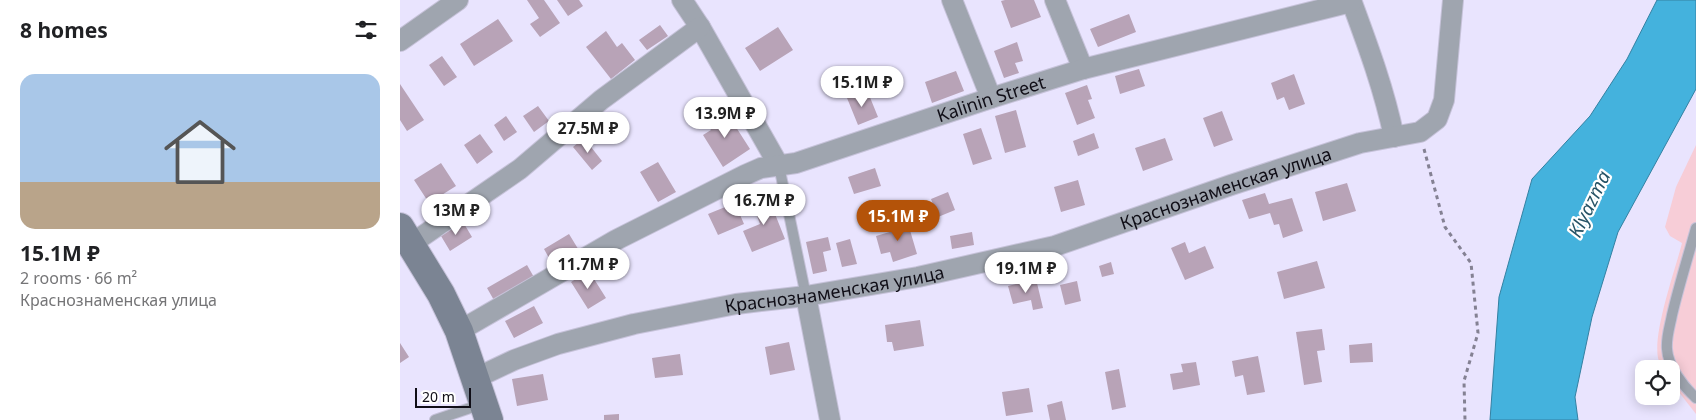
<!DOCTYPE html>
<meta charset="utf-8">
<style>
body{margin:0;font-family:"Noto Sans",sans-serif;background:#f6f6f6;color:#202124;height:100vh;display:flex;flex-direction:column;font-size:19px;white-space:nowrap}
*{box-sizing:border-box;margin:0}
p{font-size:16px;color:#757577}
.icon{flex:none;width:28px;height:28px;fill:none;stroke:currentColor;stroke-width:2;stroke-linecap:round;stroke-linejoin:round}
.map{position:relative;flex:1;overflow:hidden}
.details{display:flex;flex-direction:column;background:#fff;width:400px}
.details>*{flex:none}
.buttons{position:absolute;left:1235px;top:360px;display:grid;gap:10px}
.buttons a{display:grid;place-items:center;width:45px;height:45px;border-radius:10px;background:#fff;box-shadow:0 2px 12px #0003;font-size:25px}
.scale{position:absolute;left:15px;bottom:12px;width:56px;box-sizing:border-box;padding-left:5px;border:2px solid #100e17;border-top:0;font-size:14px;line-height:18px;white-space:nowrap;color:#100e17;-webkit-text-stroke:4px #fff;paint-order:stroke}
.price{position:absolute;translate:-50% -42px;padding:0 11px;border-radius:18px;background:#fff;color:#222;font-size:16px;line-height:32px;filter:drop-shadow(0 1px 2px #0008)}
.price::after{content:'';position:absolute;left:50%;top:30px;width:15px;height:11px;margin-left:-8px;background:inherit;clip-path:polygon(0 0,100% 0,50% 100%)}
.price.selected{background:#b45309;color:#fff}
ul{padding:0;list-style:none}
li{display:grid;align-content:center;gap:10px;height:265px;padding:0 20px}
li+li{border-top:1px solid #e0e0e0}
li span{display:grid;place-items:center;height:155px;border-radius:15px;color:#555}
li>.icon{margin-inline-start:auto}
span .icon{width:90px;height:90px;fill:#fffc;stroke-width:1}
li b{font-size:21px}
h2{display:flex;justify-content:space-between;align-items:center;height:60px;padding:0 20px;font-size:21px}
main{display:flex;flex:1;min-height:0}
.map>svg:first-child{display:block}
.green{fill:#f7cdd7}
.water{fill:#44b2dd;stroke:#3481a2}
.building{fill:#b8a3b7}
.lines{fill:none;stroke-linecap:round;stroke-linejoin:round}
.lane-casing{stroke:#c6c2d9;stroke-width:12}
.street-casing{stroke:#c6c2d9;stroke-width:22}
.secondary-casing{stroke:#c6c2d9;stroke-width:30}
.path{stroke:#848193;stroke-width:3;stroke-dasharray:4 4;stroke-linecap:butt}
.lane{stroke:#9fa5af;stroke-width:10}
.street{stroke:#9fa5af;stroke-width:20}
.secondary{stroke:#7b8493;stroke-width:28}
.labels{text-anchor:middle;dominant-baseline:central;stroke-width:4.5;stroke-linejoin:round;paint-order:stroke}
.street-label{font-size:18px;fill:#100e17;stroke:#fff}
.water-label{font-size:19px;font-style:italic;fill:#265366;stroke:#fff}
</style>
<main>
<section class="details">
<h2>8 homes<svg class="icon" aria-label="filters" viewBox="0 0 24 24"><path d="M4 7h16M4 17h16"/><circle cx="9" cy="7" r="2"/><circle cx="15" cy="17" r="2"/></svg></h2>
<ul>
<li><span style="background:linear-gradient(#a9c7e8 70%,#b9a48a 0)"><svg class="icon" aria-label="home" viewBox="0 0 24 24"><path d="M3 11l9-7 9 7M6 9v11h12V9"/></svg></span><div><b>15.1M ₽</b><p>2 rooms · 66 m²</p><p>Краснознаменская улица</p></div></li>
</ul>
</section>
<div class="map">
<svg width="1296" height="420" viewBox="0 0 1296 420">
<rect width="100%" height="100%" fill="#e9e4fe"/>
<!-- green -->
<path class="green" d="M1296 145V414L1271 382V369H1263C1261 365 1259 362 1258 358 1253 331 1275 271 1282 243L1270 236 1265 227 1276 187Z"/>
<!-- water -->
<path class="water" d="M1257 0H1296V89L1218 232 1192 317 1175 397 1178 420H1090L1099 297 1132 179 1190 116 1227 59Z"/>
<!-- building -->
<path class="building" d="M127 0H144L160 23 140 37 130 24 139 18Z
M157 0H179L183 6 168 16Z
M605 0H634L641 17 611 28 601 1Z
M729 14 736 32 698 47 690 29Z
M98 19 113 41 74 66 60 44Z
M260 25 268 36 247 50 239 40Z
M378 27 393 50 360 71 345 48Z
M206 31 217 47 222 43 235 60 211 79 186 47Z
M617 42 623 61 615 63 619 73 604 78 594 51Z
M42 56 57 77 44 86 29 65Z
M739 69 745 86 720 94 715 76Z
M556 71 564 91 532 103 525 82Z
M894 74 905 104 889 110 884 97 877 100 871 83Z
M0 84 24 120 7 131 0 120Z
M687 85 692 99 688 100 695 118 677 125 665 93Z
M467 90 478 117 458 125 447 98Z
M138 106 149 121 134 132 123 116Z
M325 110 350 149 323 167 303 135 311 130 306 122Z
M616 110 626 147 605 153 595 116Z
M822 111 833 140 814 147 803 118Z
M106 116 117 132 104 141 94 125Z
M581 128 592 159 573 165 563 134Z
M694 133 699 148 678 156 673 141Z
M80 134 93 152 77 164 64 145Z
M184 138 202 161 192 170 173 147Z
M765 138 773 160 743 171 735 148Z
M258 162 276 192 258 202 240 172Z
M41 163 56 186 29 203 14 180Z
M475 168 481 186 454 194 448 177Z
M678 180 685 205 661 212 654 187Z
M947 183 956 211 923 221 915 192Z
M548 192 555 210 538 217 531 199Z
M865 193 869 204 892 198 903 231 883 238 879 224 874 225 870 213 849 219 842 200Z
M367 194 385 239 352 252 343 231 360 224 351 200Z
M335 203 344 224 318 235 308 214Z
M507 220 517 254 493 262 490 252 481 254 476 236 493 231 491 224Z
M63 222 72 237 50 251 41 236Z
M572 232 574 245 552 249 550 236Z
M169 234 180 252 154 267 144 249Z
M428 237 431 250 423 252 427 271 413 274 406 242Z
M450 239 457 264 442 267 436 243Z
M785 242 789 253 805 246 814 268 785 280 771 248Z
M917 261 925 288 884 299 877 272Z
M711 262 714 274 702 277 699 266Z
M127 265 135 279 95 302 87 288Z
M189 271 206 298 188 309 171 282Z
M636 279 643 308 633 310 631 300 613 304 608 286Z
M677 281 681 301 665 305 660 285Z
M134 306 143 323 114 338 105 321Z
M520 320 524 346 494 351 492 342H487L485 325Z
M922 329 925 350 917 351 922 382 904 385 896 332Z
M389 342 395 370 370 375 365 347Z
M0 343 9 357 0 363Z
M972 343 973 362 950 363 949 345Z
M280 354 283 375 255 378 252 358Z
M858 356 865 392 847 395 843 375 835 377 832 361Z
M796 362 800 385 773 390 770 374 783 372 781 364Z
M719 369 726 407 712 410 705 372Z
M143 374 148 400 117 406 112 379Z
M629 388 633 412 606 416 602 392Z
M662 401 666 420H650L647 405Z
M219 414V420H204V415Z"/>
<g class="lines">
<defs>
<path id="lane" d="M379 166 406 296
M1296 228C1288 257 1279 285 1272 315 1270 326 1266 337 1267 349 1268 367 1284 387 1296 398
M35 420 82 404"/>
<g id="street">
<path d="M282 0 300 27 379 166"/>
<path d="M552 0 591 98"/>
<path d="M655 0 683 69"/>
<path d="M951 0C968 46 984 89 994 137"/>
<path d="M0 41 58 0"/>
<path d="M11 244 120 169 201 100 300 27"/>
<path d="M406 296 430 420"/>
<path id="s1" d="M59 331 216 240 345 175 361 168 396 163 591 98 683 69 951 2"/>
<path id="s2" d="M76 378 114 360 158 344 234 324 336 304 406 296 518 277 655 246 831 185 960 143 1020 132 1037 119 1044 100 1053 0"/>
</g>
<path id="secondary" d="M0 227 41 294 59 331 89 420"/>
</defs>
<!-- lane casing -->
<use href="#lane" class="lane-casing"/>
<!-- street casing -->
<use href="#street" class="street-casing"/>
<!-- secondary casing -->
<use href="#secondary" class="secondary-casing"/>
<!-- path -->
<path class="path" d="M1024 149 1045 227 1071 263 1078 333 1064 381 1065 420"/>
<!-- lane -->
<use href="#lane" class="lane"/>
<!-- street -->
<use href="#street" class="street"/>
<!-- secondary -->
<use href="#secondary" class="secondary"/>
</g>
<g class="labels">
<!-- street labels -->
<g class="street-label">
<text stroke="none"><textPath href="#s1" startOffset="584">Kalinin Street</textPath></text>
<text stroke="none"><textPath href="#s2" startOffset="776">Краснознаменская улица</textPath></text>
<text stroke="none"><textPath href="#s2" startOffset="371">Краснознаменская улица</textPath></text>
</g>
<!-- water labels -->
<g class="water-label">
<text transform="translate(1189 204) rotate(-64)">Klyazma</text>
</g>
</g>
</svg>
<div class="buttons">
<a><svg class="icon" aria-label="locate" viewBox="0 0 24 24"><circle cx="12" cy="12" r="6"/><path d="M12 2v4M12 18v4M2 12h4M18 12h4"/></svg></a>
</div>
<div class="scale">20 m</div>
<b class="price" style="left:462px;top:108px">15.1M ₽</b>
<b class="price" style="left:325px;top:139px">13.9M ₽</b>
<b class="price" style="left:188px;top:154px">27.5M ₽</b>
<b class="price" style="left:364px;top:226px">16.7M ₽</b>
<b class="price" style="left:56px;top:236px">13M ₽</b>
<b class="price selected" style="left:498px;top:242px">15.1M ₽</b>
<b class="price" style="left:188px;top:290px">11.7M ₽</b>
<b class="price" style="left:626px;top:294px">19.1M ₽</b>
</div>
</main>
